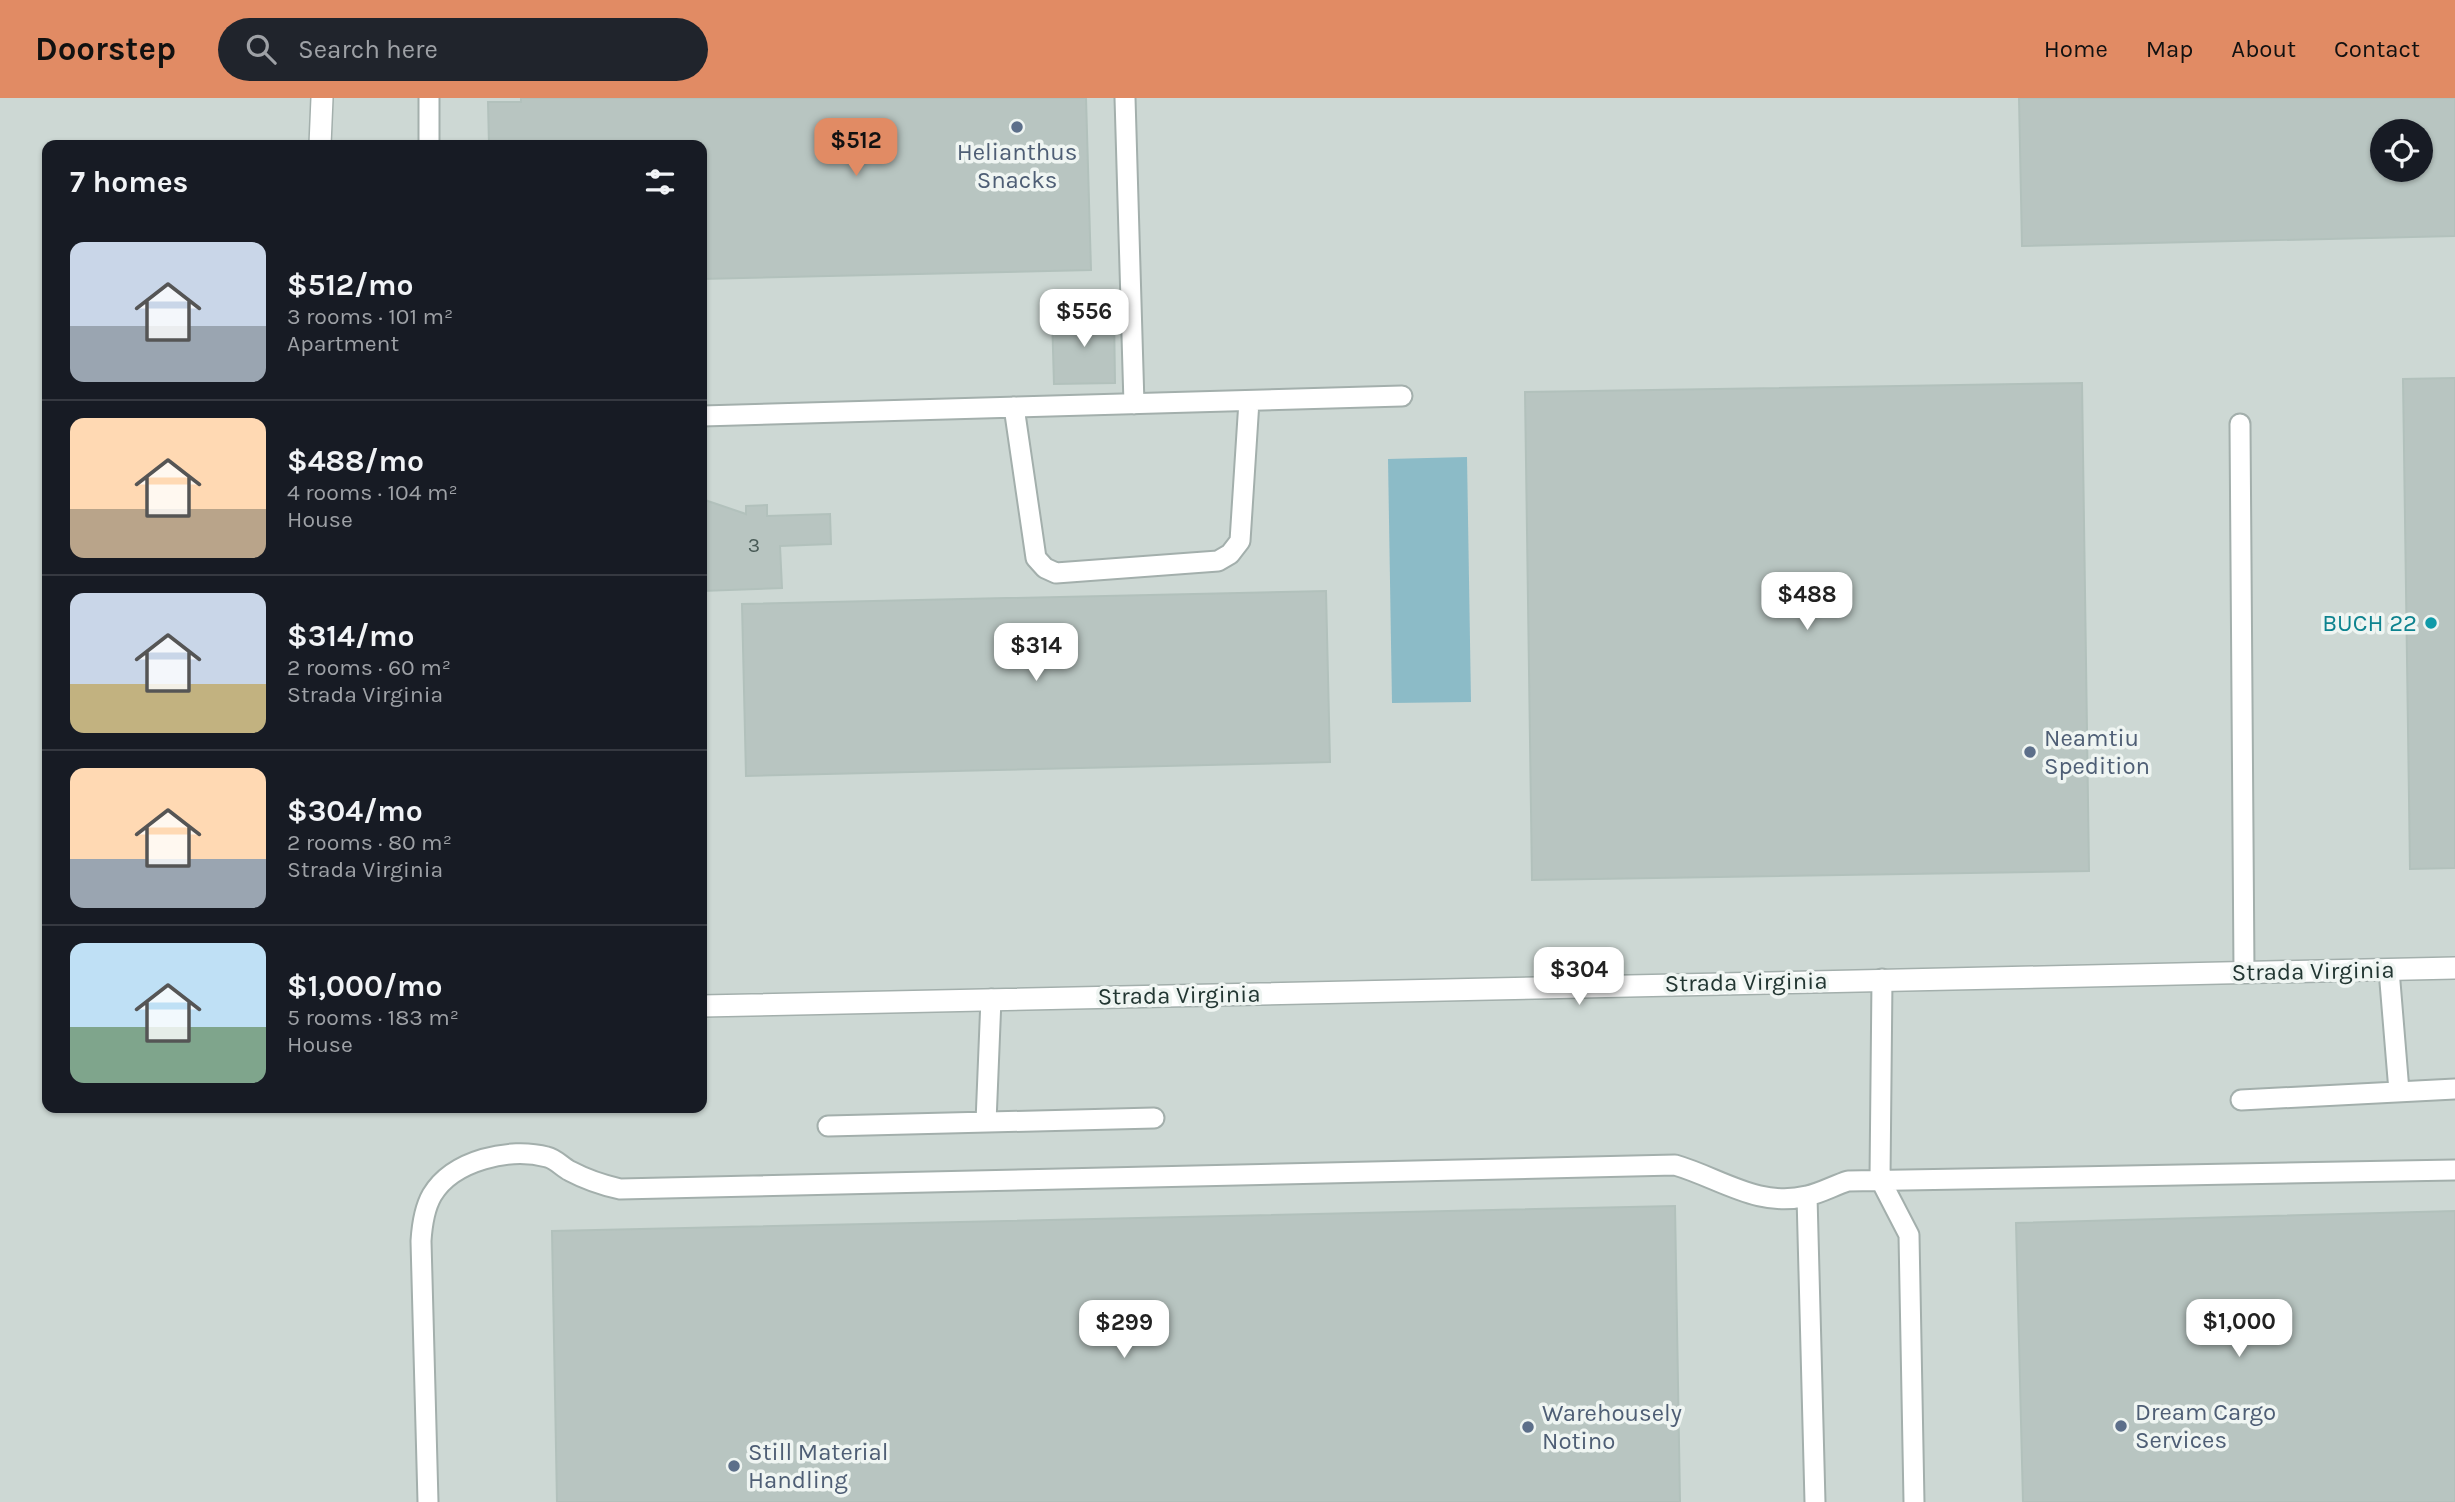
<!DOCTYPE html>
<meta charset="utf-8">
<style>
body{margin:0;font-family:Karla,sans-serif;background:#20242c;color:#f1f3f6;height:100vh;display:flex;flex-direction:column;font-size:26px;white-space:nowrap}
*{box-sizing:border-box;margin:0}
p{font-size:23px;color:#9ea1a6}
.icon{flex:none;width:38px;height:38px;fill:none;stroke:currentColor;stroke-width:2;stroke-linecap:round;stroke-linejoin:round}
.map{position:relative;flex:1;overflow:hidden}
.details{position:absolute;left:42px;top:42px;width:665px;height:973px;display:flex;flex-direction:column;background:#171b24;border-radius:14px;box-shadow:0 2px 5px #0004}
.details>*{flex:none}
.controls{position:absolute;left:2370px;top:21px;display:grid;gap:14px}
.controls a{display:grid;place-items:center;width:63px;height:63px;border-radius:50%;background:#171b24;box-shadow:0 2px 5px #0004;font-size:35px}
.price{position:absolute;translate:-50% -60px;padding:0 16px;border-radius:14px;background:#fff;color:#222;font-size:23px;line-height:46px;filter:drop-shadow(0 2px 4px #0008)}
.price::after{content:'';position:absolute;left:50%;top:42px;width:21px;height:16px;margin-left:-10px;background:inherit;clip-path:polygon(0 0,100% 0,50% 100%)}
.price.selected{background:#e18b64;color:#111}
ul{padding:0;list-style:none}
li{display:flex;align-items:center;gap:21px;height:175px;padding:0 28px}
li+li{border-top:2px solid #363941}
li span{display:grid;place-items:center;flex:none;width:196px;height:140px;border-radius:14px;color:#555}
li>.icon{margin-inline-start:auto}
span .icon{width:84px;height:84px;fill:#fffc;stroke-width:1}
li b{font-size:30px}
h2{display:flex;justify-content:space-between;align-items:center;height:84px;padding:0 28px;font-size:30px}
header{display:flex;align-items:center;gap:42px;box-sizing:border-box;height:98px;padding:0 35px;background:#e18b64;color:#111}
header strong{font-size:33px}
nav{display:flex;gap:38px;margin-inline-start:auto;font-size:24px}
.search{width:490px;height:63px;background:#20242c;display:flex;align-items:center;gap:18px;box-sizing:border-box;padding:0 24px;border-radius:38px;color:#9ea1a6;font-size:26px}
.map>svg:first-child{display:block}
.built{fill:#cdd8d4;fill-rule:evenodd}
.water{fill:#8cbbc7}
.building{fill:#b8c5c1;stroke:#b2c1bc;stroke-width:2;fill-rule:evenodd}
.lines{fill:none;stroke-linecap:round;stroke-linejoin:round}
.lane-casing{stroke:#a3afac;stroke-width:23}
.street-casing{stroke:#a3afac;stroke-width:24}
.lane{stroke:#fff;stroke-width:19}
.street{stroke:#fff;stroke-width:21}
.service-dot{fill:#5c6f8a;stroke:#eff5f2;stroke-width:2.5}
.culture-dot{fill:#0f9aa8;stroke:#eff5f2;stroke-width:2.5}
.labels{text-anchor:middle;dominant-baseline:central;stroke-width:7;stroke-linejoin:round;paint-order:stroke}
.number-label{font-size:21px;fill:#485a56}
.service-label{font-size:24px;fill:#4e5e75;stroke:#eff5f2;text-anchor:start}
.culture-label{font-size:24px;fill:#0d838f;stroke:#eff5f2;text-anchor:end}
.street-label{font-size:24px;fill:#223632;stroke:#eff5f2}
</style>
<header>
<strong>Doorstep</strong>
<div class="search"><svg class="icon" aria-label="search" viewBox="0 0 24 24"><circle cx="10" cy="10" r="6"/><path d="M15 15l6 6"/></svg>Search here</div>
<nav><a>Home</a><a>Map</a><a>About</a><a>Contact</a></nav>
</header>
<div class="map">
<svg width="2455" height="1404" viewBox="0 0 2455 1404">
<rect width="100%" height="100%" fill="#dfe8e5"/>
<!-- built -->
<path class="built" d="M0 0H2455V1404H0ZM2382 33H2420V72H2382ZM47 47H702V1010H47Z"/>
<!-- water -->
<path class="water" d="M1467 359 1471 604 1392 605 1388 361Z"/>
<!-- building -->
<path class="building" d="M521 0H1086L1091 172 702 181V47H489L488 4H521Z
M2019 0H2455V138L2022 148ZM2382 33H2420V72H2382Z
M1114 216 1115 285 1054 286 1052 217Z
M2455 280V770L2410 771 2403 281Z
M2082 285 2089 773 1532 782 1525 294Z
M702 401 746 416V408L767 407V418L830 416 831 446 780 448 782 490 702 493Z
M1326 493 1330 664 746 678 742 506Z
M1675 1108 1680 1404H557L552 1133Z
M2455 1113V1404H2023L2016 1125Z"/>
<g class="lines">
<defs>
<path id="lane" d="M429 0V47
M1125 0 1134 306
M1014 309 1036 460 1045 470 1056 475 1218 463 1230 456 1240 443 1249 303
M702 318 1402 298
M2240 326 2244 874
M2389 872 2399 993
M1882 881 1880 1081 1909 1137 1914 1404
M2241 1002 2455 991
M986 1024 991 901
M828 1028 1154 1020
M1807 1098 1815 1404
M428 1404 421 1143C422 1127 424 1111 432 1097 453 1062 510 1049 547 1059 556 1061 562 1069 570 1073 587 1082 602 1087 620 1091L1675 1067C1720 1080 1758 1110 1807 1098 1821 1095 1835 1087 1848 1083L2455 1072"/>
<path id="street" d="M320 47 322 0
M702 908 2455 870"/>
</defs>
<!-- lane casing -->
<use href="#lane" class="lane-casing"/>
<!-- street casing -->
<use href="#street" class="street-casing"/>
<!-- lane -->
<use href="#lane" class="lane"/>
<!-- street -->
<use href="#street" class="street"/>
</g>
<!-- markers -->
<g class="service-dot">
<circle cx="1017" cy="29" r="7"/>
<circle cx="2030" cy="654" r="7"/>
<circle cx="2121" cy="1328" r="7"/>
<circle cx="1528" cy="1329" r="7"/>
<circle cx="734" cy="1368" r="7"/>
</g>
<circle class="culture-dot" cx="2431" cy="525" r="7"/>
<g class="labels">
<!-- number labels -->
<g class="number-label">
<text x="754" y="447">3</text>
</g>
<!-- service labels -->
<g class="service-label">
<text x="1017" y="54" text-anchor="middle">Helianthus<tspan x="1017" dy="28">Snacks</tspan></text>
<text x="2044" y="640">Neamtiu<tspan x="2044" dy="28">Spedition</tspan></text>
<text x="2135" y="1314">Dream Cargo<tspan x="2135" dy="28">Services</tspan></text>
<text x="1542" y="1315">Warehousely<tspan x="1542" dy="28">Notino</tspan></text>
<text x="748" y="1354">Still Material<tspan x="748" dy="28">Handling</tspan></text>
</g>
<!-- culture labels -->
<g class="culture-label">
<text x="2417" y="525">BUCH 22</text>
</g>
<!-- street labels -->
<g class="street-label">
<text transform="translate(2313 873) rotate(-1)">Strada Virginia</text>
<text transform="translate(1746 884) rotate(-1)">Strada Virginia</text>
<text transform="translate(1179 897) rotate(-1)">Strada Virginia</text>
</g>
</g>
</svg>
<div class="controls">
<a><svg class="icon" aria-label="locate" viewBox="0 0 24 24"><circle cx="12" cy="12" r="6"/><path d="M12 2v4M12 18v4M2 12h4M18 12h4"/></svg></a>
</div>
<b class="price selected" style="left:856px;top:80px">$512</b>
<b class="price" style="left:1084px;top:251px">$556</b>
<b class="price" style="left:1807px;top:534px">$488</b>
<b class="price" style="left:1036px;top:585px">$314</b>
<b class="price" style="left:1579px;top:909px">$304</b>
<b class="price" style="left:2239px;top:1261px">$1,000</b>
<b class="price" style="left:1124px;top:1262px">$299</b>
<section class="details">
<h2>7 homes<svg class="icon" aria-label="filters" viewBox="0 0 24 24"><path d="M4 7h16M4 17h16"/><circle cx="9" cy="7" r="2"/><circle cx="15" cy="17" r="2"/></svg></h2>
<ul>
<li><span style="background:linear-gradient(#c9d6e8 60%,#9aa5b1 0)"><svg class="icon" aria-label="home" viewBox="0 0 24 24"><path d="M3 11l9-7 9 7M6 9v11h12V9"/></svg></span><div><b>$512/mo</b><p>3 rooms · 101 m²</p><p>Apartment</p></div></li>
<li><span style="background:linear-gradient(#ffd9b3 65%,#b9a48a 0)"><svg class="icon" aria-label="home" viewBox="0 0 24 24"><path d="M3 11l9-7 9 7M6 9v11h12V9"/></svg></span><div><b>$488/mo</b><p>4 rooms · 104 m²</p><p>House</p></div></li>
<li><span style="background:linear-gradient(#c9d6e8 65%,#c2b280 0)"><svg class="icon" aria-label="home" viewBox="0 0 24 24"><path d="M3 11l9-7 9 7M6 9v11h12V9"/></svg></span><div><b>$314/mo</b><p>2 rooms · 60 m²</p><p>Strada Virginia</p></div></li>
<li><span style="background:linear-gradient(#ffd9b3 65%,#9aa5b1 0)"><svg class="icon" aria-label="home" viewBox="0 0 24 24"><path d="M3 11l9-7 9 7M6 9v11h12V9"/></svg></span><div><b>$304/mo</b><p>2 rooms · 80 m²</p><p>Strada Virginia</p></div></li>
<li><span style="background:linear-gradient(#bfe0f5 60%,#7fa58c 0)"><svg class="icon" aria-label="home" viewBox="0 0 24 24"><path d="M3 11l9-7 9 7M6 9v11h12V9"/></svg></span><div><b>$1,000/mo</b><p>5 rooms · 183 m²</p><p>House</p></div></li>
</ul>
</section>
</div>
